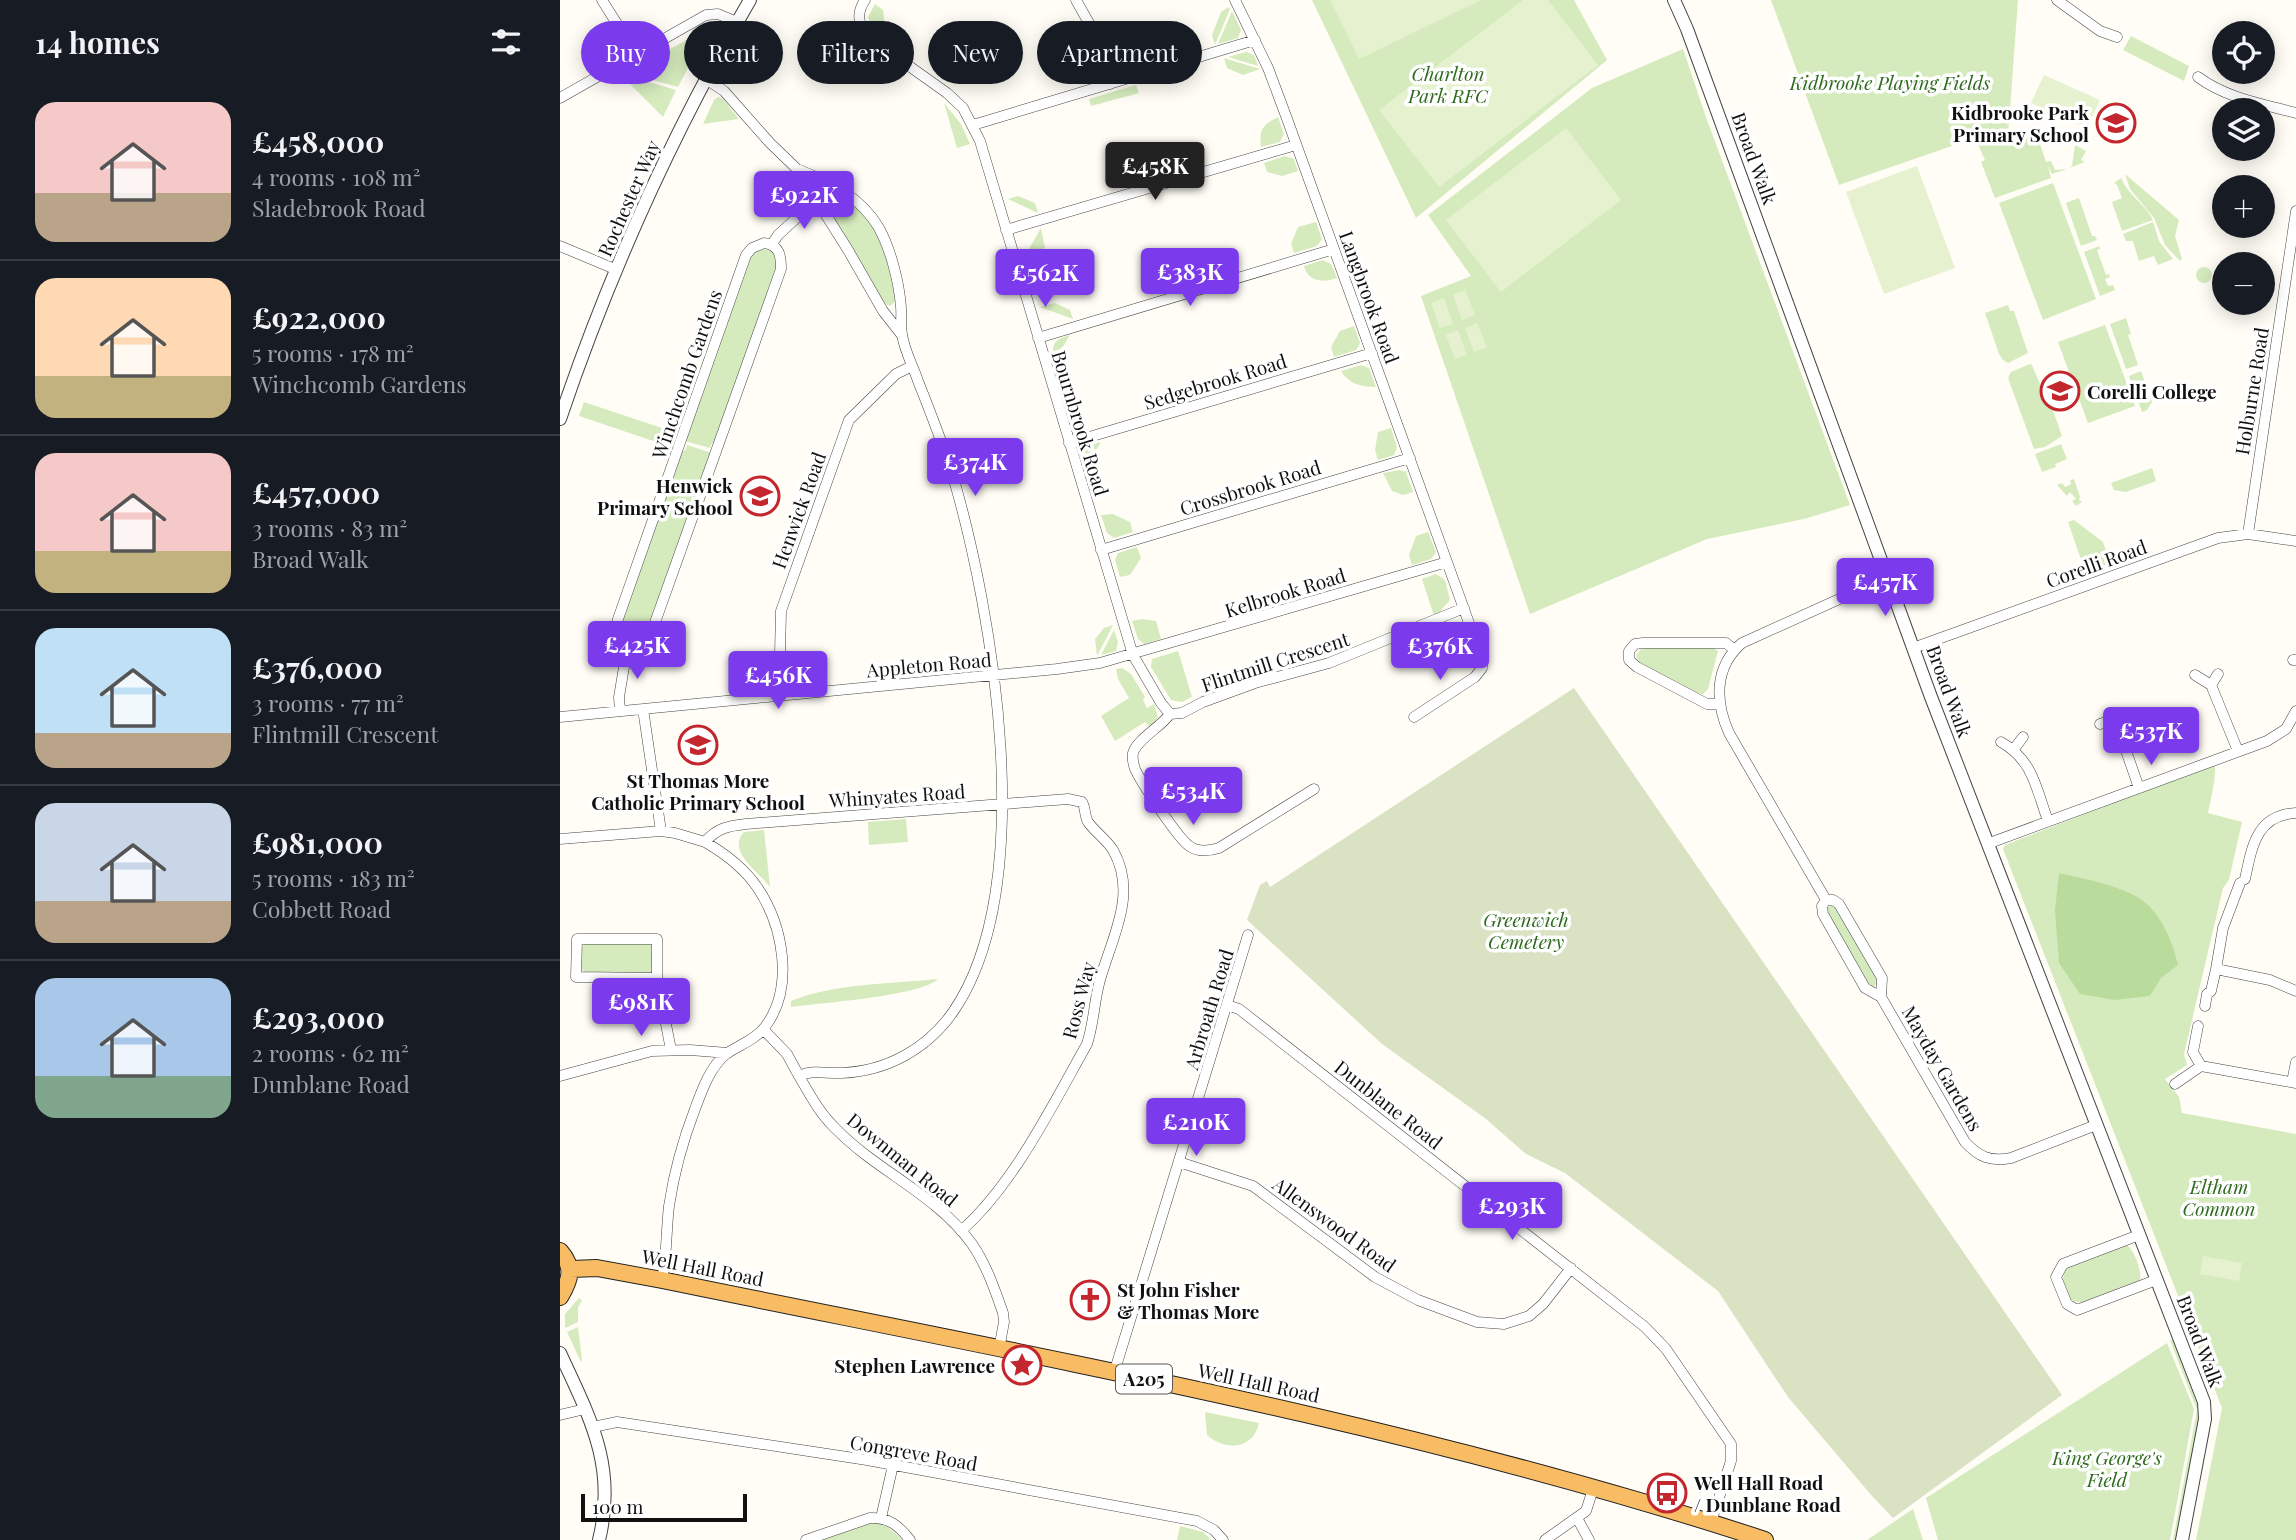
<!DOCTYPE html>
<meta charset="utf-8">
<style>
body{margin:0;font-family:"Playfair Display",serif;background:#242831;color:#f1f3f6;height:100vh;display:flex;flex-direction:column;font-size:26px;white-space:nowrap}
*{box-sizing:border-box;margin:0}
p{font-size:23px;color:#9ea1a6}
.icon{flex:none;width:38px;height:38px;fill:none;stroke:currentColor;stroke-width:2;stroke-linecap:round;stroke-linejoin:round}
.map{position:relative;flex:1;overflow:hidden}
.panel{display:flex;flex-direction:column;background:#171b24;width:560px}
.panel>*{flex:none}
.top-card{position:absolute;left:21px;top:21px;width:665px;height:63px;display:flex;gap:14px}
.fabs{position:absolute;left:1652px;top:21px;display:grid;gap:14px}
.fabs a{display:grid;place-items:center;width:63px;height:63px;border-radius:50%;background:#171b24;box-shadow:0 4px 18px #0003;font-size:35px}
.scale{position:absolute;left:21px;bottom:18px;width:166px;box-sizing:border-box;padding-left:7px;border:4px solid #111;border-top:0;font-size:19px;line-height:24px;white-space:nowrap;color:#111;-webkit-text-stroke:5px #fff;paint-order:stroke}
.price{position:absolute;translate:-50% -60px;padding:0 16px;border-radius:7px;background:#7c3aed;color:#fff;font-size:23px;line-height:46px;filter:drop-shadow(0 2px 4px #0008)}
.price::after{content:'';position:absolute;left:50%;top:42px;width:21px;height:16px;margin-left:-10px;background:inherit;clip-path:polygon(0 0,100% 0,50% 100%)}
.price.current{background:#222;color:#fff}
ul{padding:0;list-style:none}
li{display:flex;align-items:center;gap:21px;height:175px;padding:0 35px}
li+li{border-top:2px solid #363941}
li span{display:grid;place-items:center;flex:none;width:196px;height:140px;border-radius:21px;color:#555}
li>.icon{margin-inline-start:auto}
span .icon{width:84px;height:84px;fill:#fffc;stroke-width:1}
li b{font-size:30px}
h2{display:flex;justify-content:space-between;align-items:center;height:84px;padding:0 35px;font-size:30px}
.tag{padding:0 24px;border-radius:32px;background:#171b24;box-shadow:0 4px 18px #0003;font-size:24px;line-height:63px}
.tag.current{background:#7c3aed;color:#fff}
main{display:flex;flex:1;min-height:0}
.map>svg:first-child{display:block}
.green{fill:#d5ebbd}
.forest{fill:#b9dc9c}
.cemetery{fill:#d9e3c4}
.pitch{fill:#e6f2cf}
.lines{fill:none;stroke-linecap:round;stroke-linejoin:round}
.minor-casing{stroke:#444;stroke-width:11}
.tertiary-casing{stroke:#444;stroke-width:14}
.trunk-casing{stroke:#222;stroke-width:18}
.minor{stroke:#fff;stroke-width:10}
.tertiary{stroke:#fff;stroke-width:12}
.trunk{stroke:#f7bc64;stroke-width:16}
.labels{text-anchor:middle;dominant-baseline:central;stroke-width:7;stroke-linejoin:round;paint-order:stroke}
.shield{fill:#fff;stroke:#585858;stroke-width:2}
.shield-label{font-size:18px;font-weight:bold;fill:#111}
.park-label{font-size:19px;font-style:italic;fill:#2f6b1f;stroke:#fff}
.poi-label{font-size:19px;font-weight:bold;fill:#111;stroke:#fff;text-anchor:end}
.street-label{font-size:19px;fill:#111;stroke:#fff}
</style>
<main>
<section class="panel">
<h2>14 homes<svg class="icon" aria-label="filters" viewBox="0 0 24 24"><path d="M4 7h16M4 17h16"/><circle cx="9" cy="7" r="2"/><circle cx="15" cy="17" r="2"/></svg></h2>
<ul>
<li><span style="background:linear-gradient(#f6c9c9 65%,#b9a48a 0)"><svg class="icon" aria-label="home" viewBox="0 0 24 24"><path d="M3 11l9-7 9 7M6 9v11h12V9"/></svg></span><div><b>£458,000</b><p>4 rooms · 108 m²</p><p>Sladebrook Road</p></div></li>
<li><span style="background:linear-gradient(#ffd9b3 70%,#c2b280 0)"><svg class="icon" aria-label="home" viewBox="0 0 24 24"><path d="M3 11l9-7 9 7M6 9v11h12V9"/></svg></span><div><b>£922,000</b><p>5 rooms · 178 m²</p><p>Winchcomb Gardens</p></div></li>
<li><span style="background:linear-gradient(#f6c9c9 70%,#c2b280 0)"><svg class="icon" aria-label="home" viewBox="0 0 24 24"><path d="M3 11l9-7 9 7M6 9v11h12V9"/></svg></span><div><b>£457,000</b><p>3 rooms · 83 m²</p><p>Broad Walk</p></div></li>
<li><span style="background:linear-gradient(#bfe0f5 75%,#b9a48a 0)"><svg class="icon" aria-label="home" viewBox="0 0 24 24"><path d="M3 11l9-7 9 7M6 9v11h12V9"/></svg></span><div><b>£376,000</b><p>3 rooms · 77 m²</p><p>Flintmill Crescent</p></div></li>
<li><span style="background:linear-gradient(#c9d6e8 70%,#b9a48a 0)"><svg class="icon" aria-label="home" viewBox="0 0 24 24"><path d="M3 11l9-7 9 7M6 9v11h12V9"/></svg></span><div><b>£981,000</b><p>5 rooms · 183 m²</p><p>Cobbett Road</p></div></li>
<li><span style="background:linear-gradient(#a9c7e8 70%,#7fa58c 0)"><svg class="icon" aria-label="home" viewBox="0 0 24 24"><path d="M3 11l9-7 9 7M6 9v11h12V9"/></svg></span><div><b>£293,000</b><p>2 rooms · 62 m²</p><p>Dunblane Road</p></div></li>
</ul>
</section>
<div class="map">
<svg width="1736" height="1540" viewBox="0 0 1736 1540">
<rect width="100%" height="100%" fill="#fffdf5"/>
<!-- green -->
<path class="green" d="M752 0H1014L1047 60 856 218Z
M1211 0H1458L1448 136 1478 138 1486 162 1491 161 1495 170 1507 169 1492 174 1488 166 1491 178 1435 198 1421 162 1425 160 1415 138 1279 185Z
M315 4 323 10 325 28 321 35 311 28 308 17Z
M669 7 670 9 655 45 652 35 661 12Z
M672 11 681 30 678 38 658 44Z
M139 33 145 35 118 87 67 73Z
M1571 36 1629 66 1624 81 1563 50Z
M565 49 577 68 554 59 552 53Z
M1123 49 1147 120 1290 505 1244 519 1147 539 970 614 861 296 911 276 868 215 1032 88Z
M686 52 694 55 698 66 668 57Z
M664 58 700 69 683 75 667 68Z
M532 59 538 77 534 81 519 85Z
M65 75 116 90 103 117 64 78Z
M576 85 579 93 531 106 529 99Z
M158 97 163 99 179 119 143 124 154 100Z
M384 103 401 124 410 144 397 148Z
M718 117 724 134 720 142 701 147C699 130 702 125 718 117Z
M1515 145 1526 151 1521 160 1525 162 1509 168 1512 166Z
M725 156 734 159 738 171 722 176 707 172 704 163Z
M1565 174 1619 220 1615 236 1622 259 1620 261 1605 245 1594 218 1570 189Z
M1561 178C1568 195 1585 204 1593 220L1562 231 1552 202 1562 198 1557 185 1554 183Z
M1493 183 1536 299 1483 320 1439 203Z
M260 185C312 200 328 254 336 301L330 306 323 302 255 193Z
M458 196 475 203 478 213 448 199Z
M1519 198 1532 236H1535L1537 240 1521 246 1506 203Z
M756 222 762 239 757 246 734 253 731 244 738 227Z
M1593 222 1599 241 1613 259 1598 265 1594 256 1579 261 1573 241H1566L1563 234Z
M481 228 485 248 465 256Z
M1539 246 1540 249 1537 250 1546 275 1549 274 1550 277 1545 279 1548 286 1553 285 1555 290 1540 296 1524 252Z
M200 248 213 252 218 264 155 443H152L150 448 125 441 189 257Z
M763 260 771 264 777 278C763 283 748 282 744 266Z
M1636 275a8 8 0 1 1 16 0a8 8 0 1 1-16 0Z
M495 303 510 310 513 319 480 307Z
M1448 305 1450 311H1454L1468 353 1448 363 1443 360 1439 354 1425 313Z
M1566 318 1571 334 1568 335 1578 365 1566 369 1550 324Z
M1545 325 1575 406 1528 423 1498 342Z
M794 326 800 343 796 350 774 357 771 347 780 331Z
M510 335 495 360C490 344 495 339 510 335Z
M1470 364 1472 365 1488 403 1490 402 1502 436 1485 447 1474 449 1448 378 1451 372Z
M801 365 809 368 816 387C801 387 789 384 781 371Z
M1581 371 1592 402 1587 410 1582 412 1569 376Z
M24 402 117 433 115 440 111 439 102 444 19 416Z
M831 428 837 447 834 455 818 460 815 450 818 432Z
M541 442 527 466 522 452 527 446Z
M1501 444 1507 459 1495 464 1496 467 1482 472 1475 454Z
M127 445 152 453 90 627C83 638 70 651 62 634V621L121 450 125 451Z
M1592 468 1596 481 1566 492 1554 490 1551 483Z
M839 470 846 472 853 492 843 495 832 491 823 473Z
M1514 479 1520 497 1519 500 1522 502 1516 506 1512 501 1516 499 1510 492 1507 496 1497 485 1502 483 1505 487 1511 484 1510 480Z
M553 514 570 522 573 532 554 538 547 533 541 515Z
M1514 520 1543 542 1551 565 1526 574 1508 522Z
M868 532 876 552 871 559 852 565 849 555 856 536Z
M577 547 581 558 570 575 560 577 555 560 558 553Z
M876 574 885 580 890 600 881 610 882 613 874 616 862 579Z
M582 619 596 621 601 639 584 644 578 639 572 621Z
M553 625 537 656 535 639 544 628Z
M554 630 558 642 556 651 541 655Z
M1152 647 1158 651 1148 689 1143 694 1138 693 1081 664 1076 656 1080 650 1086 648Z
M618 651 632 697 622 702 611 700 591 667 592 659Z
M562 668 571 674 585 697 583 700 587 708 594 704 598 717 590 727 585 722 555 741 541 716 569 698 558 679 556 669Z
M1655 764C1656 781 1651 797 1648 813L1682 822 1669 880 1663 888 1624 1054 1627 1065 1605 1079 1619 1097 1622 1113 1736 1134V1540H1636L1662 1408 1443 849 1445 845Z
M346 819 348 842 309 845 308 822Z
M204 830 210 887C199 872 166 851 184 832Z
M1272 905 1275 906 1318 979 1315 986 1310 987 1267 914V908Z
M26 943 90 944 93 947V972L89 974 25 973C17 964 17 951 26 943Z
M378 979C361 996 259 1003 231 1007V1001C275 983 330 984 378 979Z
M1567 1245C1575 1252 1582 1271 1580 1281L1524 1303 1509 1300 1502 1281 1506 1269Z
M19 1298 22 1300 18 1308V1322L5 1328V1314Z
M18 1327 22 1360 21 1362 7 1332Z
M1613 1339 1641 1414 1617 1540H1613L1637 1410 1610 1340Z
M1607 1343 1634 1409 1610 1540H1378L1366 1498Z
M645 1412 699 1423C693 1450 665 1451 647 1435Z
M1353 1509 1363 1540H1307Z
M311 1523C325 1523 333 1530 342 1540H259Z
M620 1526 643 1532 651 1540H617Z"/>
<!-- forest -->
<path class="forest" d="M1499 873C1522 878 1562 886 1582 900 1601 914 1613 942 1618 965L1601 978 1590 996 1554 1000 1520 994 1499 963 1495 910Z"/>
<!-- cemetery -->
<path class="cemetery" d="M1014 688 1502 1395 1333 1518 1312 1496 1228 1397 1158 1291 1005 1173 966 1154 926 1119 822 1044 687 920 700 885 707 881 710 887Z"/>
<!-- pitch -->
<path class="pitch" d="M770 0H921L799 59Z
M963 0H988L1038 65 879 187 819 110Z
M1484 75 1540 100 1527 128 1471 103Z
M1006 128 1061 200 941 292 886 220Z
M1357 166 1395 268 1324 294 1286 192Z
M905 290 915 315 902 320 893 295Z
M884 298 893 324 880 328 871 303Z
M917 323 927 347 914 352 905 328Z
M898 330 907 355 895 359 886 335Z
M1643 1256 1682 1263 1679 1281 1640 1274Z"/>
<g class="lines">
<defs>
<path id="minor" d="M42 0 76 54
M305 0C297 12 298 20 304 34L387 93 403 108 420 141 573 655 601 703 610 714
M516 0 534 32 550 84
M675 0 708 68 726 116 922 659V668L915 677 854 717
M1497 0 1540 31 1557 37
M1638 77C1666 98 1703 104 1736 113
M146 79 164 91 210 143 237 169 288 250 323 311 341 334
M0 98 146 15 158 14 177 22
M413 125 695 40
M446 230 736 145
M204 243C220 245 221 256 221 269L92 631 86 641 67 649C58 639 56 632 58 619L186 255 192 248Z
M212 244 218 235 255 201
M0 246 57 270
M478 338 774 249
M509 443 812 353
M1688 534 1736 211
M541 550 850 458
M1353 648 1658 538 1688 534 1736 541
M1733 660H1736
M1635 675 1651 685 1678 751
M1651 685 1658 674
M219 696 221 611 289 420 336 374 352 366
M1160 704H1147L1077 667 1069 660V651L1075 644 1083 643H1166L1175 650
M83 709 101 831
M60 711 59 697 67 649
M610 714 622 713 643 702 695 683 769 663 904 608
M610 714C601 727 577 739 573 753 572 758 573 763 575 769 582 784 616 835 628 845 637 853 649 851 659 848L754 789
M0 717 497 669 540 663 887 562
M1555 719 1571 713
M1540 724 1555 719 1579 788
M1441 742C1473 760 1476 788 1488 821
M1454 749 1463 737
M0 839 101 831 115 833 145 842C157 828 168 826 186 824L508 799 522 802C526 808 524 815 528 822 535 832 546 839 553 850 578 894 552 937 540 980 534 1001 534 1023 527 1044 492 1106 454 1184 401 1231
M1427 844 1707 741 1726 729 1736 711
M1685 879C1692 847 1696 815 1736 813
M1266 900 1169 733C1155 702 1154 667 1182 643L1328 577
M1266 900 1262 906 1263 914 1305 988 1321 997 1405 1142C1419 1157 1430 1162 1451 1158L1536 1125
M1266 900H1273L1279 904 1322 978 1321 997
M1656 969 1663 928 1680 883
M97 978 16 977 17 939H97V978L111 1050
M667 1005 679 1009 1085 1327 1106 1349 1171 1444V1461L1151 1522
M1645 1006 1647 994 1651 991 1656 969 1710 980 1736 991
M1638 1026 1633 1052 1641 1066 1736 1083
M203 1029 227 1054 239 1076C254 1069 267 1074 282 1073 327 1071 367 1049 393 1012 480 886 433 612 392 473 382 442 370 411 358 381 353 366 344 350 342 334 340 326 342 316 341 307 339 282 331 250 319 228 301 197 270 182 237 169
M0 1076 92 1051 130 1050 168 1053
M239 1076C250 1095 260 1114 276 1129 318 1172 376 1194 412 1244 426 1264 435 1290 443 1313L444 1322 439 1349
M1732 1082 1736 1062
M1615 1084 1641 1066
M619 1162 693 1186 815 1277 858 1300 917 1322 944 1324 969 1316 983 1304 1011 1268
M1579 1235 1503 1264 1496 1277 1507 1304 1517 1310 1596 1280
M102 1280C107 1255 106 1231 109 1206 114 1173 123 1140 135 1109 142 1090 150 1067 166 1054 179 1045 195 1040 205 1027 235 987 223 925 197 887 184 868 164 853 145 842
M554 1373 688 935
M0 1415 25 1409
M33 1427 57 1422 307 1460 637 1521 654 1530 663 1540
M321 1518 333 1465
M1017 1518 1029 1540
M246 1540 310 1518C329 1517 339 1526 350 1540
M985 1540 1026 1511 1034 1486"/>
<path id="tertiary" d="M1114 0 1127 29 1371 697 1644 1402 1645 1419 1622 1540
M0 419C49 274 113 132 190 0
M0 1353C30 1418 57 1466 39 1540"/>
<path id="trunk" d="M0 1251C14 1267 11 1279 0 1297
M11 1269 37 1268 102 1280C472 1356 845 1422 1205 1540"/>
</defs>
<!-- minor casing -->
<use href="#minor" class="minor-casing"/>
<!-- tertiary casing -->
<use href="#tertiary" class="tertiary-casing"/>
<!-- trunk casing -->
<use href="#trunk" class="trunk-casing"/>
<!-- minor -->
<use href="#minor" class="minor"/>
<!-- tertiary -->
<use href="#tertiary" class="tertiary"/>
<!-- trunk -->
<use href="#trunk" class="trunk"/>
</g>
<!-- icons -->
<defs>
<symbol id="school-ring" viewBox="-11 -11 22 22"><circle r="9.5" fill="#fff" stroke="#c4262e" stroke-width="1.5"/><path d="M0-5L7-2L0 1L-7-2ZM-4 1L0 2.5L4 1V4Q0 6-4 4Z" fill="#c4262e"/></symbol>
<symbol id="church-ring" viewBox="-11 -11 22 22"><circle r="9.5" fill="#fff" stroke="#c4262e" stroke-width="1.5"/><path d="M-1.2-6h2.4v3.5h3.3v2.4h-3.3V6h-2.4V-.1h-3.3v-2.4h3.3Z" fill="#c4262e"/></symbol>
<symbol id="sight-ring" viewBox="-11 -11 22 22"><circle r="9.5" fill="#fff" stroke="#c4262e" stroke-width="1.5"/><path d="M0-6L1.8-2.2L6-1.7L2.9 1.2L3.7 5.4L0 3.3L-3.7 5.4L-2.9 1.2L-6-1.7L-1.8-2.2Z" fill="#c4262e"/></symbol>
<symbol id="bus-ring" viewBox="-11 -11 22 22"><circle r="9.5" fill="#fff" stroke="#c4262e" stroke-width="1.5"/><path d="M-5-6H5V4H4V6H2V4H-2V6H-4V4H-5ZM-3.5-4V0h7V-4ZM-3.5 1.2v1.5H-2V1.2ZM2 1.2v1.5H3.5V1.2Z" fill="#c4262e"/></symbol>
</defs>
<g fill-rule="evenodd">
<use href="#school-ring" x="1534" y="101" width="44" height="44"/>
<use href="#school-ring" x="1478" y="369" width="44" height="44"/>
<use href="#school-ring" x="178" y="474" width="44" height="44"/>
<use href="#school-ring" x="116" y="723" width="44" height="44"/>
<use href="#church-ring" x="508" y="1278" width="44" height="44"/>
<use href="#sight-ring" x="440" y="1343" width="44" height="44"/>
<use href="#bus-ring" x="1085" y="1471" width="44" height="44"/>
</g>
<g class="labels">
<!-- shield labels -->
<rect class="shield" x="556" y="1364.5" width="56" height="29" rx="5"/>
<g class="shield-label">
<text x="584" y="1379">A205</text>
</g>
<!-- park labels -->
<g class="park-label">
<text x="888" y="73">Charlton<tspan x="888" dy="22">Park RFC</tspan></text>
<text x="1330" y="82">Kidbrooke Playing Fields</text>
<text x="966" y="919">Greenwich<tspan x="966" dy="22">Cemetery</tspan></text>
<text x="1659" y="1186">Eltham<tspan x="1659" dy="22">Common</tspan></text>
<text x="1547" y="1457">King George's<tspan x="1547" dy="22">Field</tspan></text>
</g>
<!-- poi labels -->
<g class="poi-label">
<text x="1529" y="112">Kidbrooke Park<tspan x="1529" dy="22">Primary School</tspan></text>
<text x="1527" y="391" text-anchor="start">Corelli College</text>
<text x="173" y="485">Henwick<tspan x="173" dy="22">Primary School</tspan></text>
<text x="138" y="780" text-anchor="middle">St Thomas More<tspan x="138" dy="22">Catholic Primary School</tspan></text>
<text x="557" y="1289" text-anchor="start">St John Fisher<tspan x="557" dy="22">&amp; Thomas More</tspan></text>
<text x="435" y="1365">Stephen Lawrence</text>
<text x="1134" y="1482" text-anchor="start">Well Hall Road<tspan x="1134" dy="22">/ Dunblane Road</tspan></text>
</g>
<!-- street labels -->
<g class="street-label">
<text transform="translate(1195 158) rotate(70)">Broad Walk</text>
<text transform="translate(68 198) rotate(-66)">Rochester Way</text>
<text transform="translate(810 297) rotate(70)">Langbrook Road</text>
<text transform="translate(126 374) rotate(-71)">Winchcomb Gardens</text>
<text transform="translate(655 381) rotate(-17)">Sedgebrook Road</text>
<text transform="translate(1691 391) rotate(-81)">Holburne Road</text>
<text transform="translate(521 423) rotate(73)">Bournbrook Road</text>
<text transform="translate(690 487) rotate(-17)">Crossbrook Road</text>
<text transform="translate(238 510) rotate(-70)">Henwick Road</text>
<text transform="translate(1536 563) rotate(-20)">Corelli Road</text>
<text transform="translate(725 592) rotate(-17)">Kelbrook Road</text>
<text transform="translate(715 661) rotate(-18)">Flintmill Crescent</text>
<text transform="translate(369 664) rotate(-5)">Appleton Road</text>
<text transform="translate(1390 691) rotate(70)">Broad Walk</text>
<text transform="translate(337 795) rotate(-4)">Whinyates Road</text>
<text transform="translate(518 1000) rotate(-75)">Ross Way</text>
<text transform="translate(648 1009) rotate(-73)">Arbroath Road</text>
<text transform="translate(1383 1068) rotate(60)">Mayday Gardens</text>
<text transform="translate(829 1104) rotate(38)">Dunblane Road</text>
<text transform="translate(343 1159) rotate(39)">Downman Road</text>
<text transform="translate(775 1224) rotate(36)">Allenswood Road</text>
<text transform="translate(143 1267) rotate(11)">Well Hall Road</text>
<text transform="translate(1641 1341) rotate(69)">Broad Walk</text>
<text transform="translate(699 1382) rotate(12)">Well Hall Road</text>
<text transform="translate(354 1452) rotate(10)">Congreve Road</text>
</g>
</g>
</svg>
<div class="fabs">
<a><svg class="icon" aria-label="locate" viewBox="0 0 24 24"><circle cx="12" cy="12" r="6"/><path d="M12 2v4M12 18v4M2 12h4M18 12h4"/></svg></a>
<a><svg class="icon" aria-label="layers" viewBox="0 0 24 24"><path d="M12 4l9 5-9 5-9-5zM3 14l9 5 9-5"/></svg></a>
<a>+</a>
<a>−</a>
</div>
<div class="scale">100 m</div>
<b class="price current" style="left:595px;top:202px">£458K</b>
<b class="price" style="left:244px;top:231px">£922K</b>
<b class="price" style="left:630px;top:308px">£383K</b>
<b class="price" style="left:485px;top:309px">£562K</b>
<b class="price" style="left:415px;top:498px">£374K</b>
<b class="price" style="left:1325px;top:618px">£457K</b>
<b class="price" style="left:77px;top:681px">£425K</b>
<b class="price" style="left:880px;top:682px">£376K</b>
<b class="price" style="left:218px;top:711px">£456K</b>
<b class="price" style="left:1591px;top:767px">£537K</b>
<b class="price" style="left:633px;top:827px">£534K</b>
<b class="price" style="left:81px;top:1038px">£981K</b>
<b class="price" style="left:636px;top:1158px">£210K</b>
<b class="price" style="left:952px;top:1242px">£293K</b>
<div class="top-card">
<a class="tag current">Buy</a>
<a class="tag">Rent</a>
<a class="tag">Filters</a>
<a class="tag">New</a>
<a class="tag">Apartment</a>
</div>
</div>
</main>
